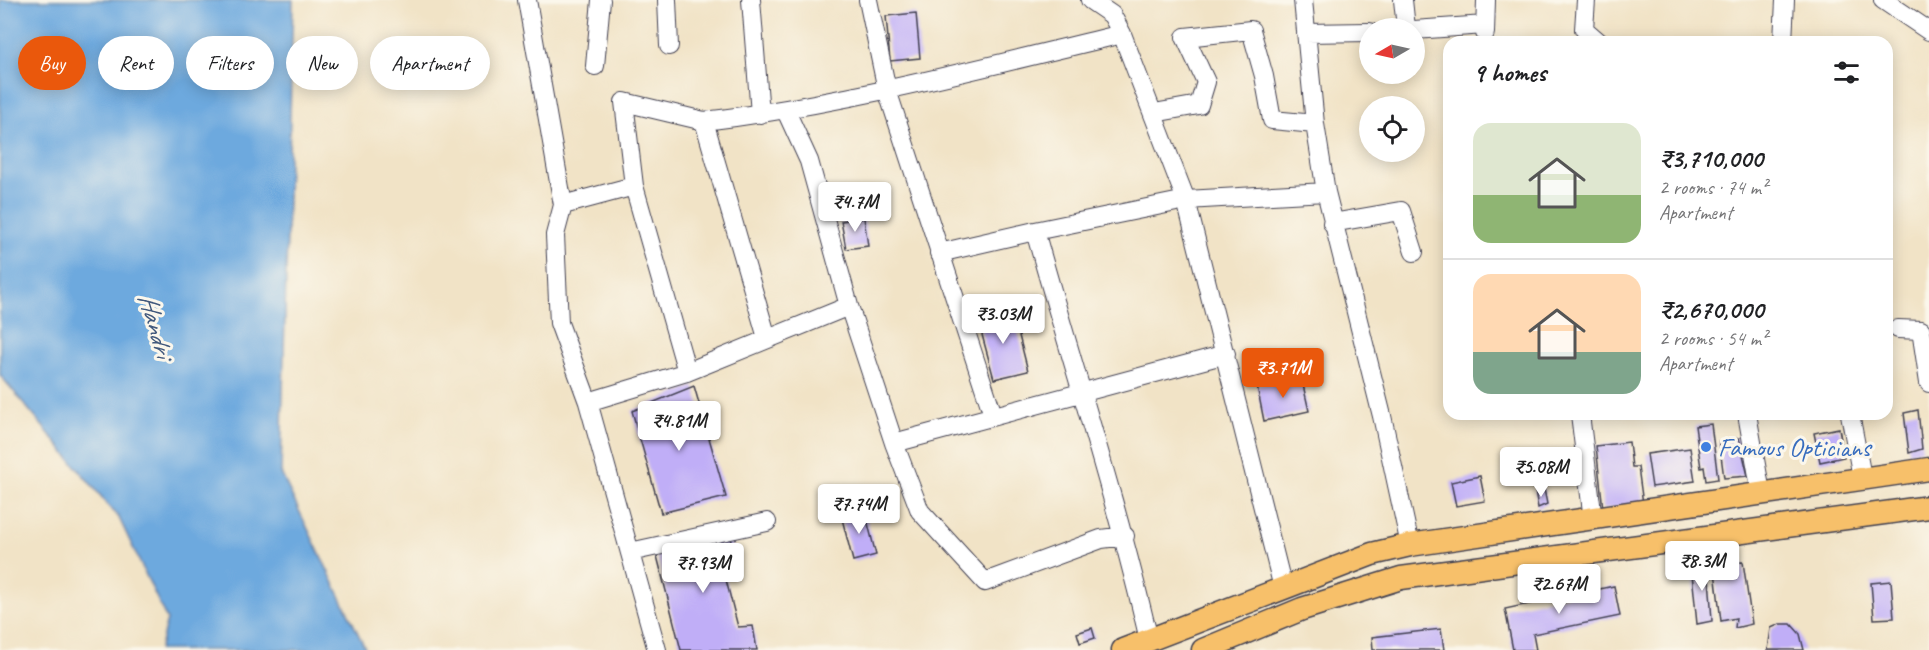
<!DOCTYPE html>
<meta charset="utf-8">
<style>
body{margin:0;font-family:Caveat,sans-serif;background:#f6f6f6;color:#202124;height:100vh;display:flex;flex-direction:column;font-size:22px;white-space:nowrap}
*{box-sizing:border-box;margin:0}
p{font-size:20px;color:#757577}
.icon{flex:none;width:33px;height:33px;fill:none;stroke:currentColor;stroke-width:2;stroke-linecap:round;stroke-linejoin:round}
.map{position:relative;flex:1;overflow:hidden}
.drawer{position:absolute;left:1443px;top:36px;width:450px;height:384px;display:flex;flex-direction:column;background:#fff;border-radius:18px;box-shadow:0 3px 15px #0003}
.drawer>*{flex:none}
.banner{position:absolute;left:18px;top:36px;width:570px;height:54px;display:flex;gap:12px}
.needle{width:39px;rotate:261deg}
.controls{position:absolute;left:1359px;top:18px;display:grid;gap:12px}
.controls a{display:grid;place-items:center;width:66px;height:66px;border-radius:50%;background:#fff;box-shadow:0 3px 15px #0003;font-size:30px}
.price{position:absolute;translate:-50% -51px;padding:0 14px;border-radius:6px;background:#fff;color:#222;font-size:20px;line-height:39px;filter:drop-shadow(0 2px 3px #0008)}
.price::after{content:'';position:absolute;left:50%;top:36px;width:18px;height:14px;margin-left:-9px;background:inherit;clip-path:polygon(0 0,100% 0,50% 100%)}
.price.active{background:#ea580c;color:#fff}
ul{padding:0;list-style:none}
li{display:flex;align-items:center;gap:18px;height:150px;padding:0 30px}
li+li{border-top:2px solid #e0e0e0}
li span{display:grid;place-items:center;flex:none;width:168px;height:120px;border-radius:18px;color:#555}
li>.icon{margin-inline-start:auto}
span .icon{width:72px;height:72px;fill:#fffc;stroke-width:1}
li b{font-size:26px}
h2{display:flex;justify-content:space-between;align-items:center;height:72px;padding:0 30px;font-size:26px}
.tag{padding:0 21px;border-radius:27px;background:#fff;box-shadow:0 3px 15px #0003;font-size:21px;line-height:54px}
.tag.active{background:#ea580c;color:#fff}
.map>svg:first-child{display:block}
.water{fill:#6da9de;stroke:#48668c;stroke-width:1.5}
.building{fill:#c0aef7}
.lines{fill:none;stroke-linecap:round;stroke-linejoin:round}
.minor-casing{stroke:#413f50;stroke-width:20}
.major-casing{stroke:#413f50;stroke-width:25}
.minor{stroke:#fff;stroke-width:18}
.major{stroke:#f7c06b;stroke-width:22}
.shop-dot{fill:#3f7fe0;stroke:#fbf7ec;stroke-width:2}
.labels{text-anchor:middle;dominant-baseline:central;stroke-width:6;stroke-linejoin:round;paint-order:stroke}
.shop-label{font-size:26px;fill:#366cbe;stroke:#fbf7ec;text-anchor:start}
.water-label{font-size:27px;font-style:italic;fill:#40587c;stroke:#fbf7ec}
</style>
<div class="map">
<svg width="1929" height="650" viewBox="0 0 1929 650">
<rect width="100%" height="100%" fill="#fbf7ec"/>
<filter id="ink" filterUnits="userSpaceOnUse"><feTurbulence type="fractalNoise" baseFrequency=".0167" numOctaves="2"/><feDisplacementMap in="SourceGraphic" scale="12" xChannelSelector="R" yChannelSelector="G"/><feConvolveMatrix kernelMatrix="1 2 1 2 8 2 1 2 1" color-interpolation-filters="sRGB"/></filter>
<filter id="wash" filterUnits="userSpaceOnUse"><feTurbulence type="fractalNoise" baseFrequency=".008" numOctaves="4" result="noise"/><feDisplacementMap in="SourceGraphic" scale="24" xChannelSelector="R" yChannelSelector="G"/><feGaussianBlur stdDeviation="1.35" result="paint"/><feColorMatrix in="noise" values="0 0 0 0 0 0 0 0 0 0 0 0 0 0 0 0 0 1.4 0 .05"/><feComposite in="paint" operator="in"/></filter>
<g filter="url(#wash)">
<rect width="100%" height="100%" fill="#f1e3c6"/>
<!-- water -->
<path class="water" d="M0 0H293L281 473 366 650H159L167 620 119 518 0 375Z"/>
<g id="blocks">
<!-- building -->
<path class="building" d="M916 13 920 58 890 61 886 16Z
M864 218 868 246 846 249 841 221Z
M1013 312 1028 371 994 379 978 320Z
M1301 376 1309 411 1264 421 1257 386Z
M694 386 726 497 661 513 632 411Z
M1918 410 1922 449 1909 453 1904 413Z
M1711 424 1718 479 1706 481 1704 467 1701 468 1695 426Z
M1839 428 1844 457 1820 462 1814 433Z
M1739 438 1748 476 1724 478 1719 441Z
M1629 442 1632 467H1638L1643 504 1603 509 1596 446Z
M1690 448 1695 481 1652 487 1647 454Z
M1480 476 1485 501 1456 506 1451 482Z
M1544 489 1547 504 1538 508 1535 490Z
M864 508 876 555 853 561 841 515Z
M729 531 736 569 724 572 738 627 753 626 757 650H681L655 548Z
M1743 562 1752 624 1735 628 1736 618 1721 621 1714 563Z
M1691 563H1708L1712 621 1697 624Z
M1891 581 1894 618 1874 619 1871 583Z
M1614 586 1620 616 1533 634 1536 650H1513L1505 609Z
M1780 624H1791L1800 634 1804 650H1768L1771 628Z
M1092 628 1095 638 1080 643 1077 633Z
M1441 629 1444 650H1373L1372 637Z"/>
</g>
</g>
<g filter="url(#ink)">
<use href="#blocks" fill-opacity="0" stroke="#413f50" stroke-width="1.5"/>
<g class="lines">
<defs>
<path id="minor" d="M527 0 563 205 555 235 559 323 588 402 657 650
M667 0 669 46
M751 0 760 114
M868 0 887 90 993 415
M1090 0 1112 15 1122 34 1186 200 1283 588
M1303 0 1315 124 1326 192 1382 416 1410 545
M1403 0 1406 28
M1586 0 1584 29 1599 42
M1883 0 1929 31
M1414 30 1485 25
M1306 33 1370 32
M1485 33 1486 0
M1783 42 1785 0
M595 66 601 0
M786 111 809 161 849 306 894 443 920 511 985 582 1101 539 1125 536
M1154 113 1199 105 1206 82 1185 37 1251 30 1264 76 1272 120 1315 124
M704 121C846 104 984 67 1122 34
M634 186 687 372
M563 205 634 186 624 102 704 121 767 338
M1332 223 1401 211 1414 252
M939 253 1035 231
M1898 329 1921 330 1929 383
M588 402 687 372 849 306
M1580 414 1593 520
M1747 414 1761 493
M1850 414 1862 477
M894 443 1226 354
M630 552 767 522
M1149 640C1117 502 1073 367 1035 231L1186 200 1326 192"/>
<path id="major" d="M1123 650 1372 554 1410 545 1929 469
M1203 650 1302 609 1401 578 1929 507"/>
</defs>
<!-- minor casing -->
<use href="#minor" class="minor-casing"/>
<!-- major casing -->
<use href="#major" class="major-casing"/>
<!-- minor -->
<use href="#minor" class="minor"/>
<!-- major -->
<use href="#major" class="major"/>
</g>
</g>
<!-- markers -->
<circle class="shop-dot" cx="1706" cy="447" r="6"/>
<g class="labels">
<!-- shop labels -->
<g class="shop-label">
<text x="1718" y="447">Famous Opticians</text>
</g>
<!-- water labels -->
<g class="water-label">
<text transform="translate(156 325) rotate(74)">Handri</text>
</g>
</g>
</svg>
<div class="controls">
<a><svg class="needle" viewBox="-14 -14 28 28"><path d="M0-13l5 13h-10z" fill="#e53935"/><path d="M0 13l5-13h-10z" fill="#757577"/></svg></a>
<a><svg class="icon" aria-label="locate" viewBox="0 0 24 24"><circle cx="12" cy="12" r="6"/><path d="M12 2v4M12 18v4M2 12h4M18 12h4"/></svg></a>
</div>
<b class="price" style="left:855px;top:233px">₹4.7M</b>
<b class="price" style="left:1003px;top:345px">₹3.03M</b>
<b class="price active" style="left:1283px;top:399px">₹3.71M</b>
<b class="price" style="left:679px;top:452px">₹4.81M</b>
<b class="price" style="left:1541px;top:498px">₹5.08M</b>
<b class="price" style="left:859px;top:535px">₹7.74M</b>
<b class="price" style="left:1702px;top:592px">₹8.3M</b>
<b class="price" style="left:703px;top:594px">₹7.93M</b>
<b class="price" style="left:1559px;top:615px">₹2.67M</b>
<div class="banner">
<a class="tag active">Buy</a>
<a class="tag">Rent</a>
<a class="tag">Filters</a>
<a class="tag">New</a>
<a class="tag">Apartment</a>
</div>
<section class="drawer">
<h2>9 homes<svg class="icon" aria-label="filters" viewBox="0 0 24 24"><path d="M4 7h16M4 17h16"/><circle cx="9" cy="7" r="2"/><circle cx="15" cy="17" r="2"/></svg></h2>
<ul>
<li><span style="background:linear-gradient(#dfe7d0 60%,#8fb573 0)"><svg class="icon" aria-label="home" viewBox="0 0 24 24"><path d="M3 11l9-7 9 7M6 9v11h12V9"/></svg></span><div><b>₹3,710,000</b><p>2 rooms · 74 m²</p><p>Apartment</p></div></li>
<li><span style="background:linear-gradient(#ffd9b3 65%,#7fa58c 0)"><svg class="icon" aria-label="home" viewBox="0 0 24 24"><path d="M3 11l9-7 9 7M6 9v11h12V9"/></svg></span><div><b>₹2,670,000</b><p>2 rooms · 54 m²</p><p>Apartment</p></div></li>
</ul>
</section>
</div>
